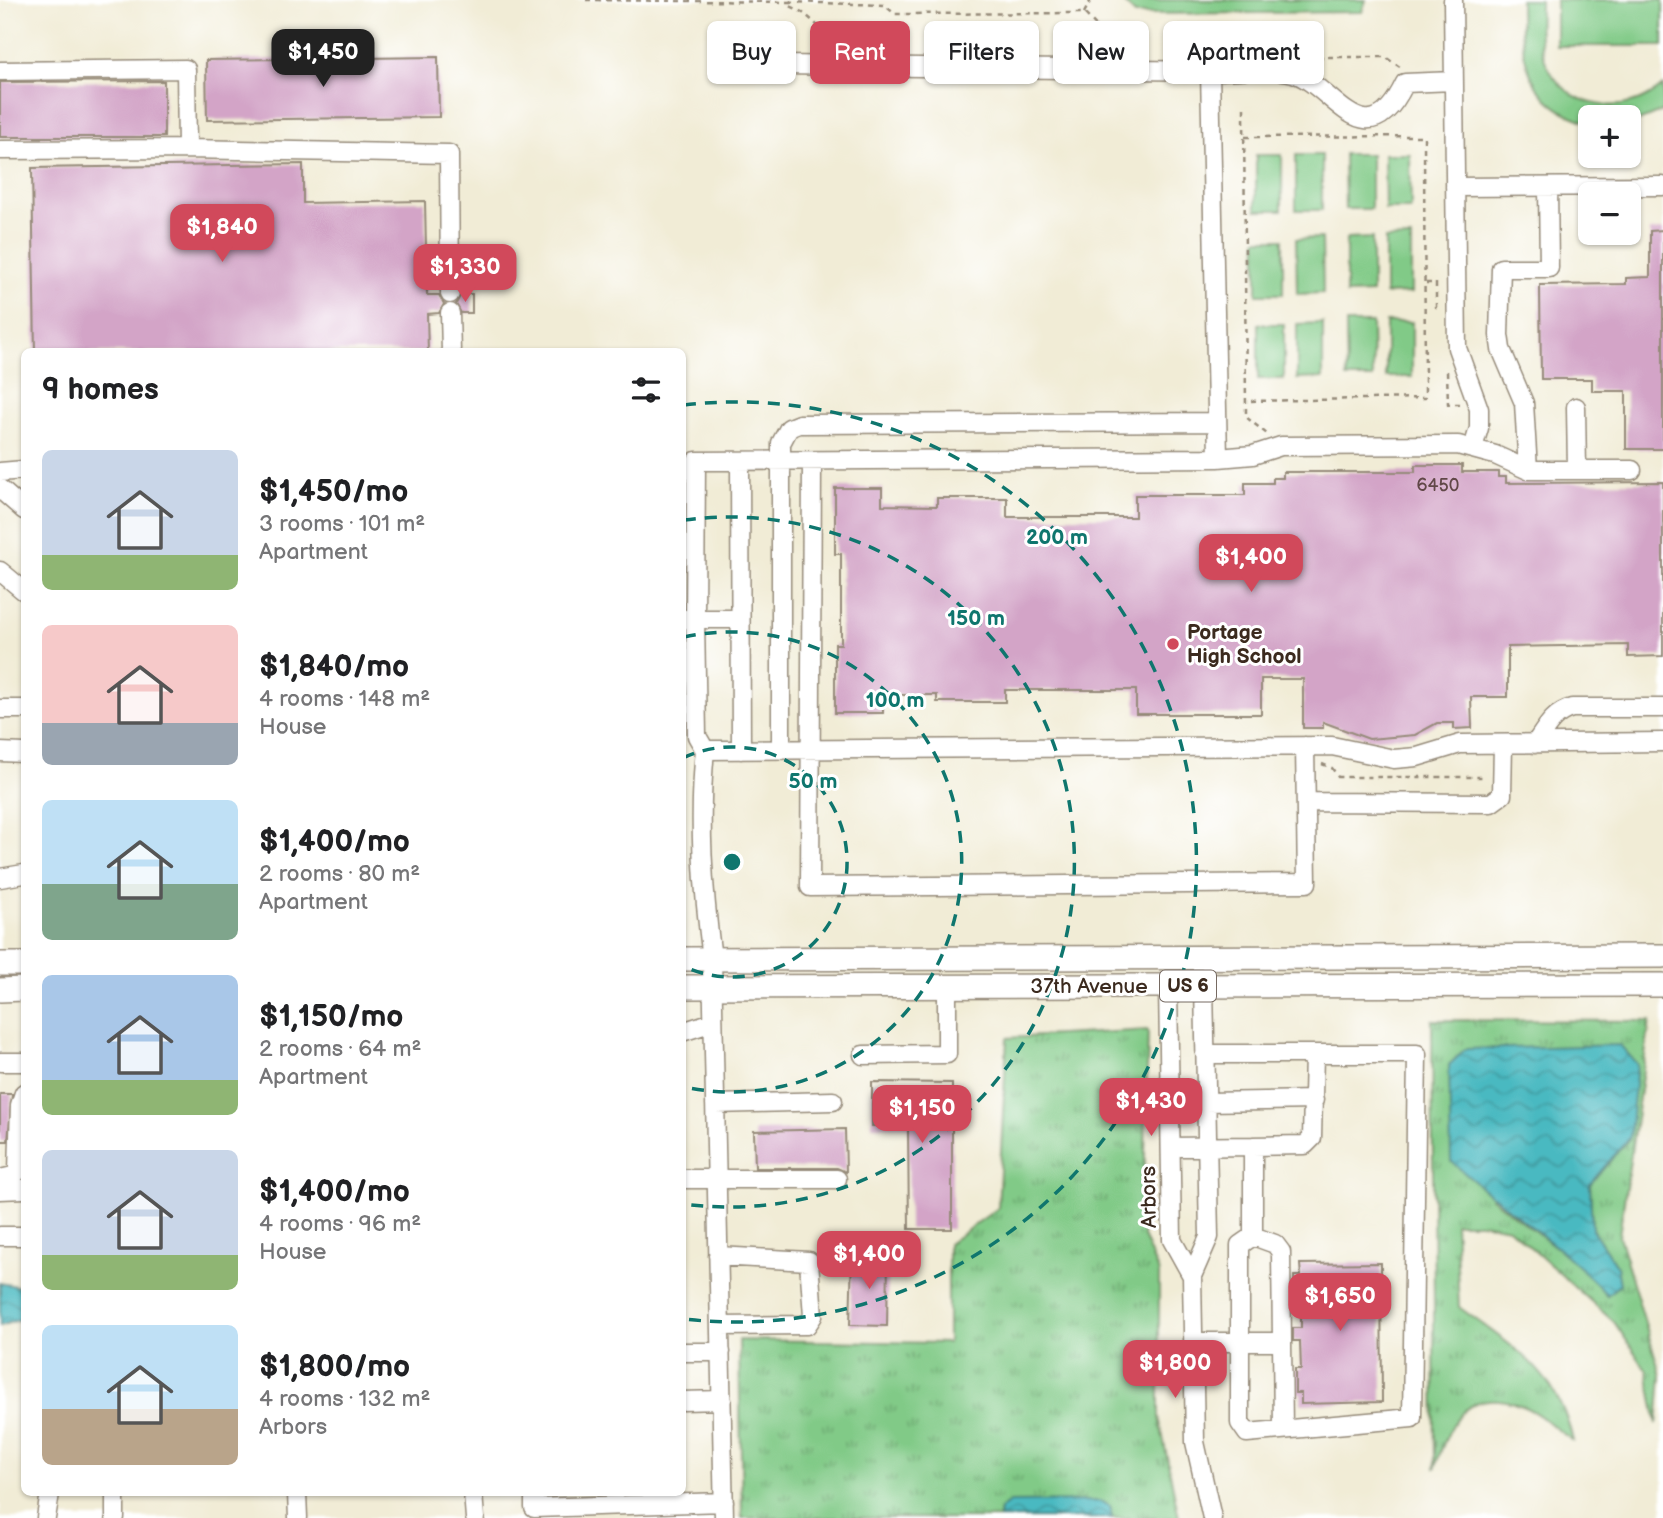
<!DOCTYPE html>
<meta charset="utf-8">
<style>
body{margin:0;font-family:"Balsamiq Sans",sans-serif;background:#f2f2f2;color:#202124;height:100vh;display:flex;flex-direction:column;font-size:26px;white-space:nowrap}
*{box-sizing:border-box;margin:0}
p{font-size:23px;color:#757577}
.icon{flex:none;width:38px;height:38px;fill:none;stroke:currentColor;stroke-width:2;stroke-linecap:round;stroke-linejoin:round}
.map{position:relative;flex:1;overflow:hidden}
.panel{position:absolute;left:21px;top:348px;width:665px;height:1148px;display:flex;flex-direction:column;background:#fff;border-radius:10px;box-shadow:0 2px 5px #0004}
.panel>*{flex:none}
.guide{position:absolute;left:707px;top:21px;width:665px;height:63px;display:flex;gap:14px}
.fabs{position:absolute;left:1578px;top:105px;display:grid;gap:14px}
.fabs a{display:grid;place-items:center;width:63px;height:63px;border-radius:10px;background:#fff;box-shadow:0 2px 5px #0004;font-size:35px}
.price{position:absolute;translate:-50% -60px;padding:0 16px;border-radius:14px;background:#d1495b;color:#fff;font-size:23px;line-height:46px;filter:drop-shadow(0 2px 4px #0008)}
.price::after{content:'';position:absolute;left:50%;top:42px;width:21px;height:16px;margin-left:-10px;background:inherit;clip-path:polygon(0 0,100% 0,50% 100%)}
.price.current{background:#222;color:#fff}
ul{padding:0;list-style:none}
li{display:flex;align-items:center;gap:21px;height:175px;padding:0 21px}
li span{display:grid;place-items:center;flex:none;width:196px;height:140px;border-radius:10px;color:#555}
li>.icon{margin-inline-start:auto}
span .icon{width:84px;height:84px;fill:#fffc;stroke-width:1}
li b{font-size:30px}
h2{display:flex;justify-content:space-between;align-items:center;height:84px;padding:0 21px;font-size:30px}
.chip{padding:0 24px;border-radius:10px;background:#fff;box-shadow:0 2px 5px #0004;font-size:24px;line-height:63px}
.chip.current{background:#d1495b;color:#fff}
.map>svg:first-child{display:block}
.grass{fill:url(#grass-tufts);stroke:#5e7a52;stroke-width:2;fill-rule:evenodd}
.green{fill:#81ca87;stroke:#5e7a52;stroke-width:2}
.water{fill:url(#water-waves);stroke:#427270;stroke-width:2}
.building{fill:#d3a4c7}
.lines{fill:none;stroke-linecap:round;stroke-linejoin:round}
.minor-casing{stroke:#968b7a;stroke-width:21}
.major-casing{stroke:#968b7a;stroke-width:26}
.path{stroke:#968b7a;stroke-width:2.5;stroke-dasharray:5 5;stroke-linecap:butt}
.minor{stroke:#fff;stroke-width:18}
.major{stroke:#fff;stroke-width:23}
.ring{fill:none;stroke:#0f766e;stroke-width:3.5;stroke-dasharray:12 9}
.poi-dot{fill:#d1495b;stroke:#fff;stroke-width:2.5}
.labels{text-anchor:middle;dominant-baseline:central;stroke-width:6;stroke-linejoin:round;paint-order:stroke}
.number-label{font-size:18px;fill:#614848}
.shield{fill:#fff;stroke:#766a62;stroke-width:2}
.shield-label{font-size:19px;font-weight:bold;fill:#3b2a1e}
.poi-label{font-size:21px;font-weight:bold;fill:#3b2a1e;stroke:#fff;text-anchor:start}
.street-label{font-size:21px;fill:#3b2a1e;stroke:#fff}
.centre{fill:#0f766e;stroke:#fff;stroke-width:3.5}
.ring-label{font-size:21px;text-anchor:middle;font-weight:bold;fill:#0f766e;stroke:#fff;stroke-width:6;stroke-linejoin:round;paint-order:stroke}
</style>
<div class="map">
<svg width="1663" height="1518" viewBox="0 0 1663 1518">
<defs>
<pattern id="grass-tufts" width="24" height="20" patternUnits="userSpaceOnUse" patternTransform="scale(1.75)"><rect width="24" height="20" fill="#81ca87"/><path d="M3 7l-1-3M5 7V3M7 7l1-3M15 17l-1-3M17 17v-4M19 17l1-3" fill="none" stroke="#6ba46e"/></pattern>
<pattern id="water-waves" width="16" height="10" patternUnits="userSpaceOnUse" patternTransform="scale(1.75)"><rect width="16" height="10" fill="#4ab9c1"/><path d="M0 5q4-4 8 0t8 0" fill="none" stroke="#3f979c"/></pattern>
</defs>
<rect width="100%" height="100%" fill="#fff"/>
<filter id="ink" filterUnits="userSpaceOnUse"><feTurbulence type="fractalNoise" baseFrequency=".0143" numOctaves="2"/><feDisplacementMap in="SourceGraphic" scale="14" xChannelSelector="R" yChannelSelector="G"/><feConvolveMatrix kernelMatrix="1 2 1 2 8 2 1 2 1" color-interpolation-filters="sRGB"/></filter>
<filter id="wash" filterUnits="userSpaceOnUse"><feTurbulence type="fractalNoise" baseFrequency=".00686" numOctaves="4" result="noise"/><feDisplacementMap in="SourceGraphic" scale="28" xChannelSelector="R" yChannelSelector="G"/><feGaussianBlur stdDeviation="1.57" result="paint"/><feColorMatrix in="noise" values="0 0 0 0 0 0 0 0 0 0 0 0 0 0 0 0 0 1.4 0 .05"/><feComposite in="paint" operator="in"/></filter>
<g filter="url(#wash)">
<rect width="100%" height="100%" fill="#f1ecd6"/>
<!-- grass -->
<path class="grass" d="M1432 1020 1650 1021 1619 1236 1661 1376 1657 1424 1647 1371 1614 1322 1509 1228 1481 1223H1455L1459 1307C1513 1348 1558 1370 1573 1441 1557 1430 1538 1411 1519 1405 1465 1385 1448 1426 1435 1469ZM1630 1137 1590 1184 1592 1229 1617 1267 1619 1284 1607 1295 1580 1265 1491 1198Z
M1148 1030 1143 1236 1159 1273V1417L1179 1518H1112L1110 1506 1000 1509 999 1518H742L739 1340 948 1343V1244L998 1208 1007 1038Z"/>
<!-- green -->
<path class="green" d="M1121 0H1366L1362 12 1135 14Z
M1520 0H1540C1540 20 1537 41 1545 60 1564 110 1625 119 1663 86V111L1631 124 1629 117H1591V123C1527 106 1520 57 1520 0Z
M1556 0H1663V46H1556Z
M1344 154H1371V209H1345Z
M1384 154H1410L1411 209H1385Z
M1256 155H1282V210H1256Z
M1296 155H1322V210H1296Z
M1322 238 1323 293 1297 294 1296 239Z
M1372 238V293L1346 294V239Z
M1411 238V293L1385 294V239Z
M1257 239H1283V294H1257Z
M1386 322H1412V377H1386Z
M1323 323V378L1297 379V324Z
M1346 323H1372L1373 378H1347Z
M1258 324H1284V379H1258Z"/>
<!-- water -->
<path class="water" d="M1620 1045 1637 1064 1630 1137 1590 1184 1592 1229 1617 1267 1620 1284 1607 1295C1561 1244 1502 1208 1451 1161L1449 1065 1465 1049Z
M0 1283 22 1287 24 1318 0 1326Z
M1100 1501 1110 1506 1112 1518H999L1000 1509 1010 1502Z"/>
<g id="blocks">
<!-- building -->
<path class="building" d="M438 57 439 117 207 120 206 60Z
M164 81V137H0V82Z
M303 164V203L425 201 427 295H439L444 304 439 313 427 314 428 352H35L32 168Z
M1663 230V449H1626V391H1592V379H1541L1540 285 1626 284V278L1650 277V231Z
M461 294H472V313H461L456 304Z
M1415 465H1462V472H1498V477H1506V483L1663 482V656L1628 657V645L1508 647V697H1471L1472 728 1454 729V723H1437L1415 735 1369 739 1323 722V728H1303V679H1261V714H1136V690H1005V702H937V695H883V713H835V644H841V554H835V488H882V505L937 506V498H1007V517H1135V495H1245V483H1273V478H1283V472H1415Z
M872 1082 952 1083V1229H909L908 1126H872Z
M0 1094H12L8 1141H0Z
M845 1129 846 1172 837 1168H755L754 1131Z
M852 1255 888 1256 887 1326 850 1325Z
M1381 1263 1382 1402 1301 1404V1393H1295V1369H1301L1300 1341H1293V1328H1301V1300H1295L1294 1276H1301L1300 1264Z"/>
</g>
</g>
<g filter="url(#ink)">
<use href="#blocks" fill-opacity="0" stroke="#968b7a" stroke-width="2"/>
<g class="lines">
<defs>
<path id="minor" d="M1453 0 1457 348 1479 409V428L1473 448
M782 65 1210 71
M0 71 186 69 187 149 449 154 450 294
M0 150 187 149
M1455 187 1663 186
M1548 187 1549 268H1501L1499 335 1501 349 1524 403 1528 470H1632
M450 313 451 352
M1576 407 1577 470
M1218 458 1210 71C1236 71 1268 66 1293 73 1334 86 1366 164 1405 83L1454 81
M740 461 741 750
M812 461 810 887 1307 883 1305 746
M0 472 24 470
M0 489 24 510
M0 571 24 591
M682 619H695L697 736 705 750
M740 619H695L696 461 1218 458 1253 455 1281 446 1458 445 1495 455 1528 470
M0 709H24
M1535 744C1546 728 1553 713 1572 708H1663
M781 750V443L789 428 799 424 1217 422
M0 752 24 753
M1306 802 1491 803 1502 795 1503 744
M0 878 24 874
M1204 985 1209 1237 1192 1276 1195 1442 1212 1518
M1168 986 1172 1240 1192 1276
M682 1032 713 1022
M863 1055 947 1054V987
M0 1062H24
M1206 1102 1314 1100
M715 1104 833 1101
M1253 1146 1305 1145 1312 1138 1314 1054
M1171 1147 1253 1146V1236L1240 1245V1423L1247 1433 1412 1418 1417 1054H1205
M0 1179 13 1176 18 1171 20 1105 24 1093
M682 1179H837
M0 1190 24 1189
M0 1236H24
M718 1256 809 1261 813 1316 807 1325 720 1326
M1193 1342H1282L1281 1252 1275 1244 1253 1236
M1282 1342 1283 1430
M682 1352H721
M682 1401 722 1400
M115 1493V1518
M297 1493 298 1518
M473 1493 475 1518
M534 1493V1508L724 1502
M46 1518 50 1493
M724 1518 712 959C703 889 698 821 705 750L1332 746 1394 759 1417 757 1460 744 1663 742"/>
<path id="major" d="M682 959 1663 956
M0 964H24
M682 987 1663 985
M0 990 24 989"/>
</defs>
<!-- minor casing -->
<use href="#minor" class="minor-casing"/>
<!-- major casing -->
<use href="#major" class="major-casing"/>
<!-- path -->
<path class="path" d="M586 0 791 2 790 6C814 15 824 39 848 48
M791 0V2L884 5 895 14 1084 13 1112 42V54
M1084 13 1091 0
M1298 57H1385L1400 67
M1244 108 1246 417 1267 434
M1245 137 1424 136 1425 398 1246 401
M1426 283H1436V307H1441
M1447 371 1448 404H1460
M1322 764 1332 768 1338 777H1485"/>
<!-- minor -->
<use href="#minor" class="minor"/>
<!-- major -->
<use href="#major" class="major"/>
</g>
</g>
<!-- distance rings -->
<g class="ring">
<path d="M683 758A115 115 0 1 1 683 966"/>
<path d="M684 637A230 230 0 1 1 684 1087"/>
<path d="M684 520A345 345 0 1 1 684 1204"/>
<path d="M684 405A460 460 0 1 1 684 1319"/>
</g>
<!-- markers -->
<circle class="poi-dot" cx="1173" cy="644" r="7"/>
<g class="labels">
<!-- number labels -->
<g class="number-label">
<text x="1438" y="485">6450</text>
</g>
<!-- shield labels -->
<rect class="shield" x="1160" y="970.5" width="56" height="31" rx="5"/>
<g class="shield-label">
<text x="1188" y="986">US 6</text>
</g>
<!-- poi labels -->
<g class="poi-label">
<text x="1187" y="632">Portage<tspan x="1187" dy="24">High School</tspan></text>
</g>
<!-- street labels -->
<g class="street-label">
<text x="1089" y="986">37th Avenue</text>
<text transform="translate(1149 1197) rotate(-91)">Arbors</text>
</g>
</g>
<circle cx="732" cy="862" r="10" class="centre"/>
<g class="ring-label">
<text x="1057" y="544">200 m</text>
<text x="976" y="625">150 m</text>
<text x="895" y="707">100 m</text>
<text x="813" y="788">50 m</text>
</g>
</svg>
<div class="fabs">
<a>+</a>
<a>−</a>
</div>
<b class="price current" style="left:323px;top:89px">$1,450</b>
<b class="price" style="left:222px;top:264px">$1,840</b>
<b class="price" style="left:465px;top:304px">$1,330</b>
<b class="price" style="left:1251px;top:594px">$1,400</b>
<b class="price" style="left:1151px;top:1138px">$1,430</b>
<b class="price" style="left:922px;top:1145px">$1,150</b>
<b class="price" style="left:869px;top:1291px">$1,400</b>
<b class="price" style="left:1340px;top:1333px">$1,650</b>
<b class="price" style="left:1175px;top:1400px">$1,800</b>
<div class="guide">
<a class="chip">Buy</a>
<a class="chip current">Rent</a>
<a class="chip">Filters</a>
<a class="chip">New</a>
<a class="chip">Apartment</a>
</div>
<section class="panel">
<h2>9 homes<svg class="icon" aria-label="filters" viewBox="0 0 24 24"><path d="M4 7h16M4 17h16"/><circle cx="9" cy="7" r="2"/><circle cx="15" cy="17" r="2"/></svg></h2>
<ul>
<li><span style="background:linear-gradient(#c9d6e8 75%,#8fb573 0)"><svg class="icon" aria-label="home" viewBox="0 0 24 24"><path d="M3 11l9-7 9 7M6 9v11h12V9"/></svg></span><div><b>$1,450/mo</b><p>3 rooms · 101 m²</p><p>Apartment</p></div></li>
<li><span style="background:linear-gradient(#f6c9c9 70%,#9aa5b1 0)"><svg class="icon" aria-label="home" viewBox="0 0 24 24"><path d="M3 11l9-7 9 7M6 9v11h12V9"/></svg></span><div><b>$1,840/mo</b><p>4 rooms · 148 m²</p><p>House</p></div></li>
<li><span style="background:linear-gradient(#bfe0f5 60%,#7fa58c 0)"><svg class="icon" aria-label="home" viewBox="0 0 24 24"><path d="M3 11l9-7 9 7M6 9v11h12V9"/></svg></span><div><b>$1,400/mo</b><p>2 rooms · 80 m²</p><p>Apartment</p></div></li>
<li><span style="background:linear-gradient(#a9c7e8 75%,#8fb573 0)"><svg class="icon" aria-label="home" viewBox="0 0 24 24"><path d="M3 11l9-7 9 7M6 9v11h12V9"/></svg></span><div><b>$1,150/mo</b><p>2 rooms · 64 m²</p><p>Apartment</p></div></li>
<li><span style="background:linear-gradient(#c9d6e8 75%,#8fb573 0)"><svg class="icon" aria-label="home" viewBox="0 0 24 24"><path d="M3 11l9-7 9 7M6 9v11h12V9"/></svg></span><div><b>$1,400/mo</b><p>4 rooms · 96 m²</p><p>House</p></div></li>
<li><span style="background:linear-gradient(#bfe0f5 60%,#b9a48a 0)"><svg class="icon" aria-label="home" viewBox="0 0 24 24"><path d="M3 11l9-7 9 7M6 9v11h12V9"/></svg></span><div><b>$1,800/mo</b><p>4 rooms · 132 m²</p><p>Arbors</p></div></li>
</ul>
</section>
</div>
